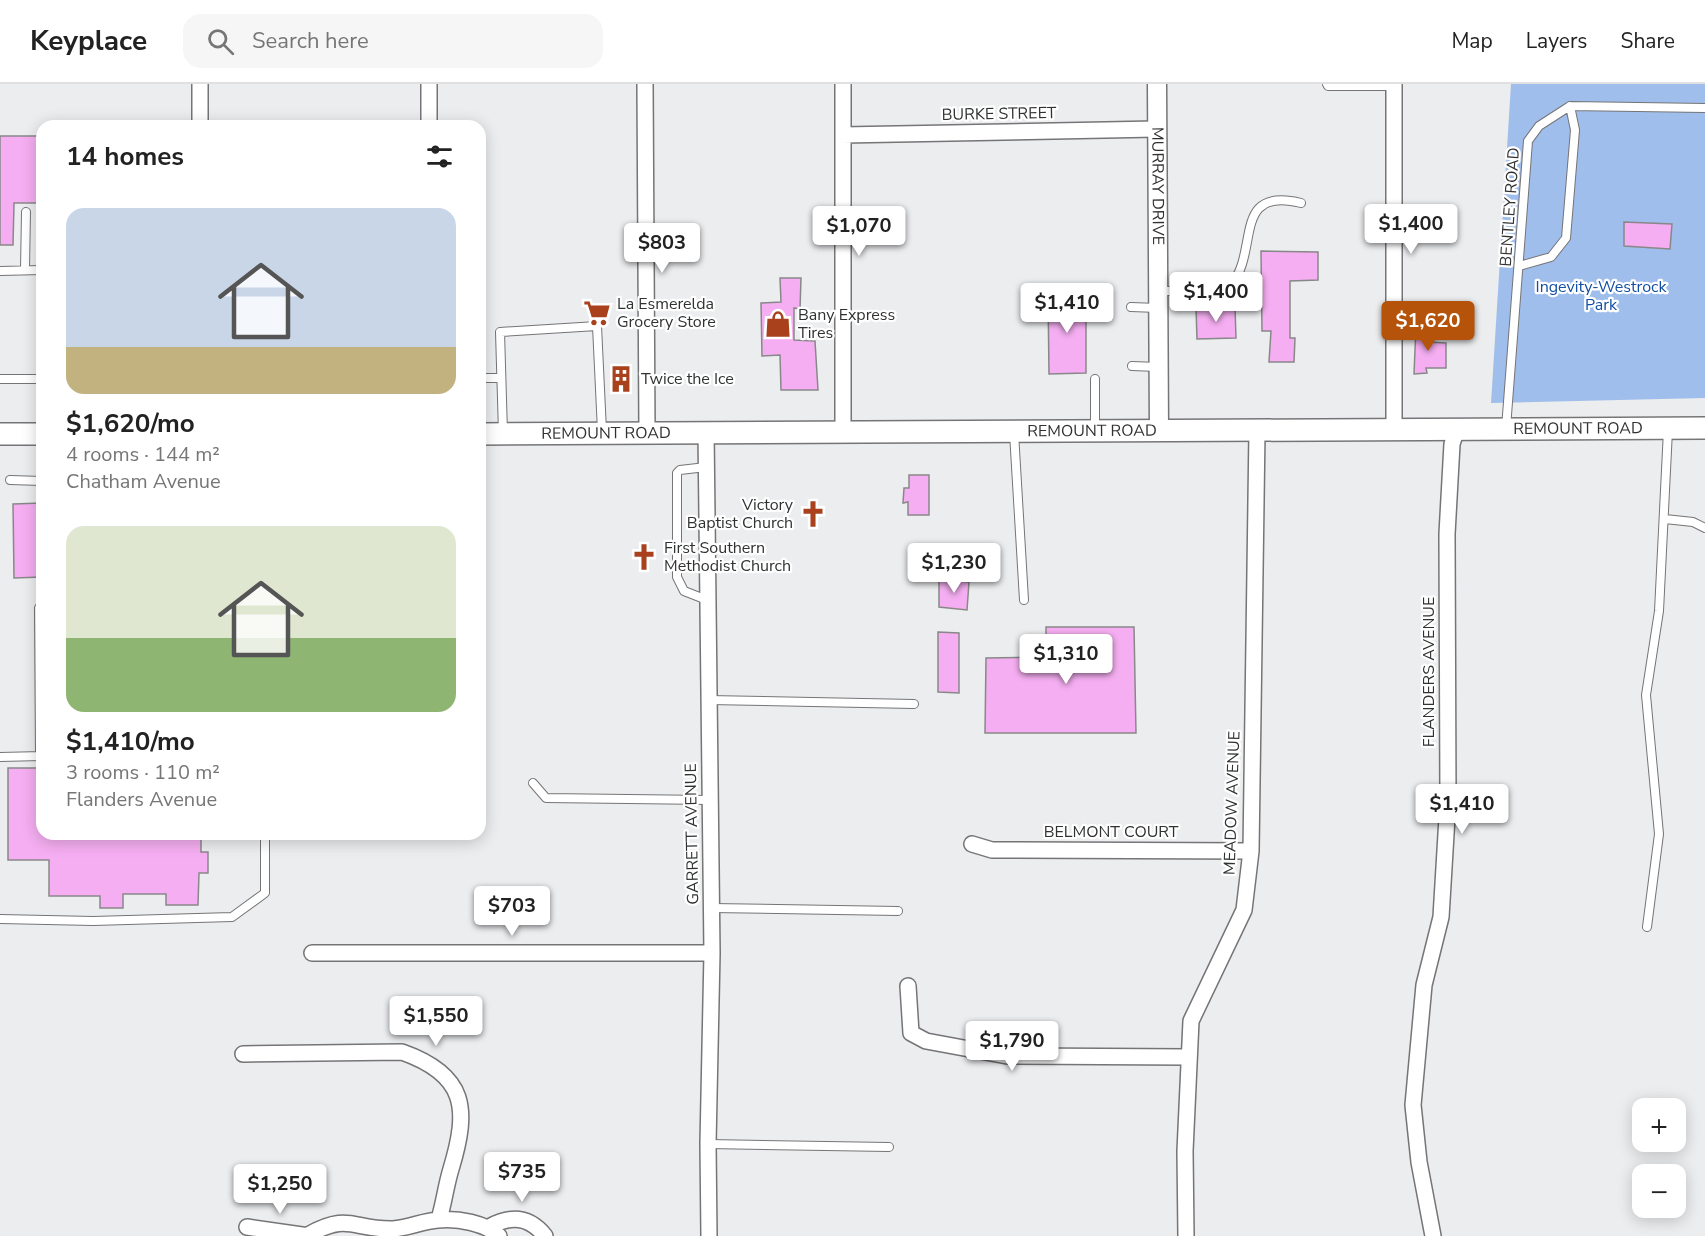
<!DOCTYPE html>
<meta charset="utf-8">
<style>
body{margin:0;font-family:"Nunito Sans",sans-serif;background:#f6f6f6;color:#222;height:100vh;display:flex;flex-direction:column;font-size:22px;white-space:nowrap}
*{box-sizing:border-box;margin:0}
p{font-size:20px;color:#767676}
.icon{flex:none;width:33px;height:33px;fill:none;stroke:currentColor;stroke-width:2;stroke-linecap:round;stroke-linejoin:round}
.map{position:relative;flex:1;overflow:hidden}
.panel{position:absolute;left:36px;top:36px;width:450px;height:720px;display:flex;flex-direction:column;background:#fff;border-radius:18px;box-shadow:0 3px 15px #0003}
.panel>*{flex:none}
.buttons{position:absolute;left:1632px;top:1014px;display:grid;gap:12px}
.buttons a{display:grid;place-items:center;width:54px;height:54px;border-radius:12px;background:#fff;box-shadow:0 3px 15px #0003;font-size:30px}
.price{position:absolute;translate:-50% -51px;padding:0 14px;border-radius:6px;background:#fff;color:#222;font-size:20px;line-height:39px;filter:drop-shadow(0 2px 3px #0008)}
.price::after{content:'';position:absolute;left:50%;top:36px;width:18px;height:14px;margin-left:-9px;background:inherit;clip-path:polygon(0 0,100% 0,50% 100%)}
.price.selected{background:#b45309;color:#fff}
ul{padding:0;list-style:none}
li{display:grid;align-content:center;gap:12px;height:318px;padding:0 30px}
li span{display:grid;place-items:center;height:186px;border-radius:18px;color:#555}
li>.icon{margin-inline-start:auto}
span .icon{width:108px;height:108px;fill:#fffc;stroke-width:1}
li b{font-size:26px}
h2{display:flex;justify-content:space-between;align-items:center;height:72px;padding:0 30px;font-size:26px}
header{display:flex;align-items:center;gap:36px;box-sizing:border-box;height:84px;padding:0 30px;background:#fff;border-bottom:2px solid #e0e0e0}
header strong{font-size:28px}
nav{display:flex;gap:33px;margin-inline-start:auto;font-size:21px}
.search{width:420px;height:54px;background:#f6f6f6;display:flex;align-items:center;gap:15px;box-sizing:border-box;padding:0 21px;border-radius:18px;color:#767676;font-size:22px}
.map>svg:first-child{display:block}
.green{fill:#a0beeb}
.building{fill:#f5aef1;stroke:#898889;stroke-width:1.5}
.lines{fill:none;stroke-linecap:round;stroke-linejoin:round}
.service-casing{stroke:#757577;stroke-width:10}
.minor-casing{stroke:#757577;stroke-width:18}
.tertiary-casing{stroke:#757577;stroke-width:21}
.secondary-casing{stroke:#757577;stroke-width:24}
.service{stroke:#fff;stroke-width:8}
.minor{stroke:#fff;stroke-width:15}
.tertiary{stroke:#fff;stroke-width:18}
.secondary{stroke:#fff;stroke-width:21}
.labels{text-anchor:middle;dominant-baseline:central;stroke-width:4.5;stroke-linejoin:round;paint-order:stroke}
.street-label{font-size:16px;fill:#303131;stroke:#fff}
.park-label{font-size:16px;fill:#134fa3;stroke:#fff}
.poi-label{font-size:16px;fill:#303131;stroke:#fff;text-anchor:start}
</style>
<header>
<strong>Keyplace</strong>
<div class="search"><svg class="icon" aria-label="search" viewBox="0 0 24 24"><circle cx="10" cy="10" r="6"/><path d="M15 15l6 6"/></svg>Search here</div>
<nav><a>Map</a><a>Layers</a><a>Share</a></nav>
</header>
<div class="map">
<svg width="1705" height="1152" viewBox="0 0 1705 1152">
<rect width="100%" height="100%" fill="#ecedef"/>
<!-- green -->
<path class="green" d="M1511 0H1705V314L1491 319Z"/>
<!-- building -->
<path class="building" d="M0 52H42V119H14L13 161H0Z
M1624 138 1672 140 1670 165 1624 162Z
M1261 167 1318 168V196L1290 197V254H1295L1294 278H1269L1271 247H1262Z
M780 194H801L800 225 794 224V256L815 257 818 306H781L780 271 762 272 761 219 781 218Z
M1048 211H1086V289L1049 290Z
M1235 223 1236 254 1197 255 1196 224Z
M1416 242H1428V258L1446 259V284H1426L1427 289 1414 290Z
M909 391H929V431H908V418L903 419 904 404H909Z
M42 419V493L14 494 13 420Z
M939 495 969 498 967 526 939 523Z
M1046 543H1134L1136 649H985L986 574 1046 573Z
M938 548 959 549V609L938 608Z
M8 684H42V750H201V768H208V789H199L198 821H166V810H123V824H100V812H49V776H8Z"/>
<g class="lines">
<defs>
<path id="service" d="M1327 0 1328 2H1394
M1519 182 1551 173 1566 154 1575 46 1570 22
M25 186 26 128
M0 187 42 186
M1159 207H1208L1231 201C1260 167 1231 102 1301 119
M1131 223 1158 224
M1132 282 1158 283
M480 294H501
M0 295H42
M1095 295V344
M1506 344 1528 57 1539 42 1570 22 1705 24
M503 349 500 248 597 242 602 347
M1014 349 1024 516
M706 383 680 386 677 389V493L684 507 707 516
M10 396 42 397
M1665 435 1693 438 1705 444
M708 616 914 620
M40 672 39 524 42 520
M0 673 42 672
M533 699 546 714 709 716
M711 824 898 827
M0 835 93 837 232 833 265 809V750
M1647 843 1659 750 1646 611 1659 527 1668 346
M708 1060 889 1063"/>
<path id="minor" d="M200 0V42
M645 0 647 348
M843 0V347
M429 42V0
M843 51 1156 45
M1394 344V0
M706 347 712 869 708 1060 709 1152
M972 760 992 766 1251 767
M312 869H712
M908 902 911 949 926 957 1007 972 1188 973
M243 970 402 968C467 991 469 1025 451 1085 446 1101 444 1119 439 1135
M247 1143 309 1152
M489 1143C511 1131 529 1132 545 1152
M308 1151C349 1128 353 1146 393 1145 408 1144 423 1137 438 1136 458 1134 485 1139 499 1152
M1186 1152 1185 1067 1191 937 1244 826 1251 767 1257 347
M1433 1152 1419 1078 1413 1021 1424 901 1441 833 1448 717 1447 450 1452 360 1457 345"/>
<g id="tertiary">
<path id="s1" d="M1157 0 1159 347"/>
</g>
<g id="secondary">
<path d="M0 350H42"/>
<path id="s2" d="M480 350 1705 344"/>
</g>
</defs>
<!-- service casing -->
<use href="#service" class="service-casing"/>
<!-- minor casing -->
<use href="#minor" class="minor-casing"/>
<!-- tertiary casing -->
<use href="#tertiary" class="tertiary-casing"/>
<!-- secondary casing -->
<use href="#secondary" class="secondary-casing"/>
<!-- service -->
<use href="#service" class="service"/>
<!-- minor -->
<use href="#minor" class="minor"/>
<!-- tertiary -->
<use href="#tertiary" class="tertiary"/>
<!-- secondary -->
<use href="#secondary" class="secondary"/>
</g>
<!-- icons -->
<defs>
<symbol id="supermarket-bare" viewBox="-9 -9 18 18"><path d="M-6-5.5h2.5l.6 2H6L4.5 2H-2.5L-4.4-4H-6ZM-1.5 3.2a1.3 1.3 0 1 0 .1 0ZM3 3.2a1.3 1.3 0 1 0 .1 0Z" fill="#a8411c" stroke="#fff" stroke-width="2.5" paint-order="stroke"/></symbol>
<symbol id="shop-bare" viewBox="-9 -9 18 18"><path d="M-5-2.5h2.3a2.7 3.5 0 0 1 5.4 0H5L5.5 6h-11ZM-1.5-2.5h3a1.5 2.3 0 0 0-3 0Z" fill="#a8411c" stroke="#fff" stroke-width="2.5" paint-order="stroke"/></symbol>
<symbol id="building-bare" viewBox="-9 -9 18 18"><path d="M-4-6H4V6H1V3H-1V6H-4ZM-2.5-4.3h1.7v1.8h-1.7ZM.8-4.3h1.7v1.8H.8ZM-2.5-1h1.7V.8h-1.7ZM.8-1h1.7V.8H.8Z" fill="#a8411c" stroke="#fff" stroke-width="2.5" paint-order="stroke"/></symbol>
<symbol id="church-bare" viewBox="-9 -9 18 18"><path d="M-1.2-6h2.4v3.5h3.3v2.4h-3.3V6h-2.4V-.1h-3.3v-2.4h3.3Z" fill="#a8411c" stroke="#fff" stroke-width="2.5" paint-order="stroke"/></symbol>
</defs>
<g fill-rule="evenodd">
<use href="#supermarket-bare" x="578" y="210" width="38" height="38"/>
<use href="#shop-bare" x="759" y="221" width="38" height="38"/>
<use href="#building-bare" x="602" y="276" width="38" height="38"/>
<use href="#church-bare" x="794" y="411" width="38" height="38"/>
<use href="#church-bare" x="625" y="454" width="38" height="38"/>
</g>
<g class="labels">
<!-- street labels -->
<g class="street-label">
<text transform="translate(999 30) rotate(-1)">BURKE STREET</text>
<text stroke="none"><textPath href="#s1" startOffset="102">MURRAY DRIVE</textPath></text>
<text transform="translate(1510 123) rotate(-86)">BENTLEY ROAD</text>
<text stroke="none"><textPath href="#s2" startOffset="1098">REMOUNT ROAD</textPath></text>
<text stroke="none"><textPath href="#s2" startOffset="612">REMOUNT ROAD</textPath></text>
<text stroke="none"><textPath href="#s2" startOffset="126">REMOUNT ROAD</textPath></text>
<text transform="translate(1429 588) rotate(-90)">FLANDERS AVENUE</text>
<text transform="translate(1232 719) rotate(-88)">MEADOW AVENUE</text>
<text x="1111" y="748">BELMONT COURT</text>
<text transform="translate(692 750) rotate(-91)">GARRETT AVENUE</text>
</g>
<!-- park labels -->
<g class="park-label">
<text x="1601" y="203">Ingevity-Westrock<tspan x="1601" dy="18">Park</tspan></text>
</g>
<!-- poi labels -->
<g class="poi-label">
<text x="617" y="220">La Esmerelda<tspan x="617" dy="18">Grocery Store</tspan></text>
<text x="798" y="231">Bany Express<tspan x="798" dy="18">Tires</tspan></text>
<text x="641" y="295">Twice the Ice</text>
<text x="793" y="421" text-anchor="end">Victory<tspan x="793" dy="18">Baptist Church</tspan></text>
<text x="664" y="464">First Southern<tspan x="664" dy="18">Methodist Church</tspan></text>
</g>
</g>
</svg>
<div class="buttons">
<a>+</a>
<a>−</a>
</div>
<b class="price" style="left:1411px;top:171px">$1,400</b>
<b class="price" style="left:859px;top:173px">$1,070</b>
<b class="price" style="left:662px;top:190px">$803</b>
<b class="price" style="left:1216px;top:239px">$1,400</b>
<b class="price" style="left:1067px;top:250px">$1,410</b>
<b class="price selected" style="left:1428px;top:268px">$1,620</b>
<b class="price" style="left:954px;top:510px">$1,230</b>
<b class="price" style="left:1066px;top:601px">$1,310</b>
<b class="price" style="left:1462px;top:751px">$1,410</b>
<b class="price" style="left:512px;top:853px">$703</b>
<b class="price" style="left:436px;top:963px">$1,550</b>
<b class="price" style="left:1012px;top:988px">$1,790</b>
<b class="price" style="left:522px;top:1119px">$735</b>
<b class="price" style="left:280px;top:1131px">$1,250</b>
<section class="panel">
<h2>14 homes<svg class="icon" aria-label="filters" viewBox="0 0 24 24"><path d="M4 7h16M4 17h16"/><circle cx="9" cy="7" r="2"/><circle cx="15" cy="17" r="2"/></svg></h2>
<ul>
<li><span style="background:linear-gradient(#c9d6e8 75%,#c2b280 0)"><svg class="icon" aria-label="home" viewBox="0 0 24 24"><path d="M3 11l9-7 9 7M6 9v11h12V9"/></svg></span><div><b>$1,620/mo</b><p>4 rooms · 144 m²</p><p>Chatham Avenue</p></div></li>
<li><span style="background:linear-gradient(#dfe7d0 60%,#8fb573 0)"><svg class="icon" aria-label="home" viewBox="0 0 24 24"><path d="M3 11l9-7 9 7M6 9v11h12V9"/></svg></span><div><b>$1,410/mo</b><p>3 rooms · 110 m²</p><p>Flanders Avenue</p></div></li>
</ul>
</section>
</div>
